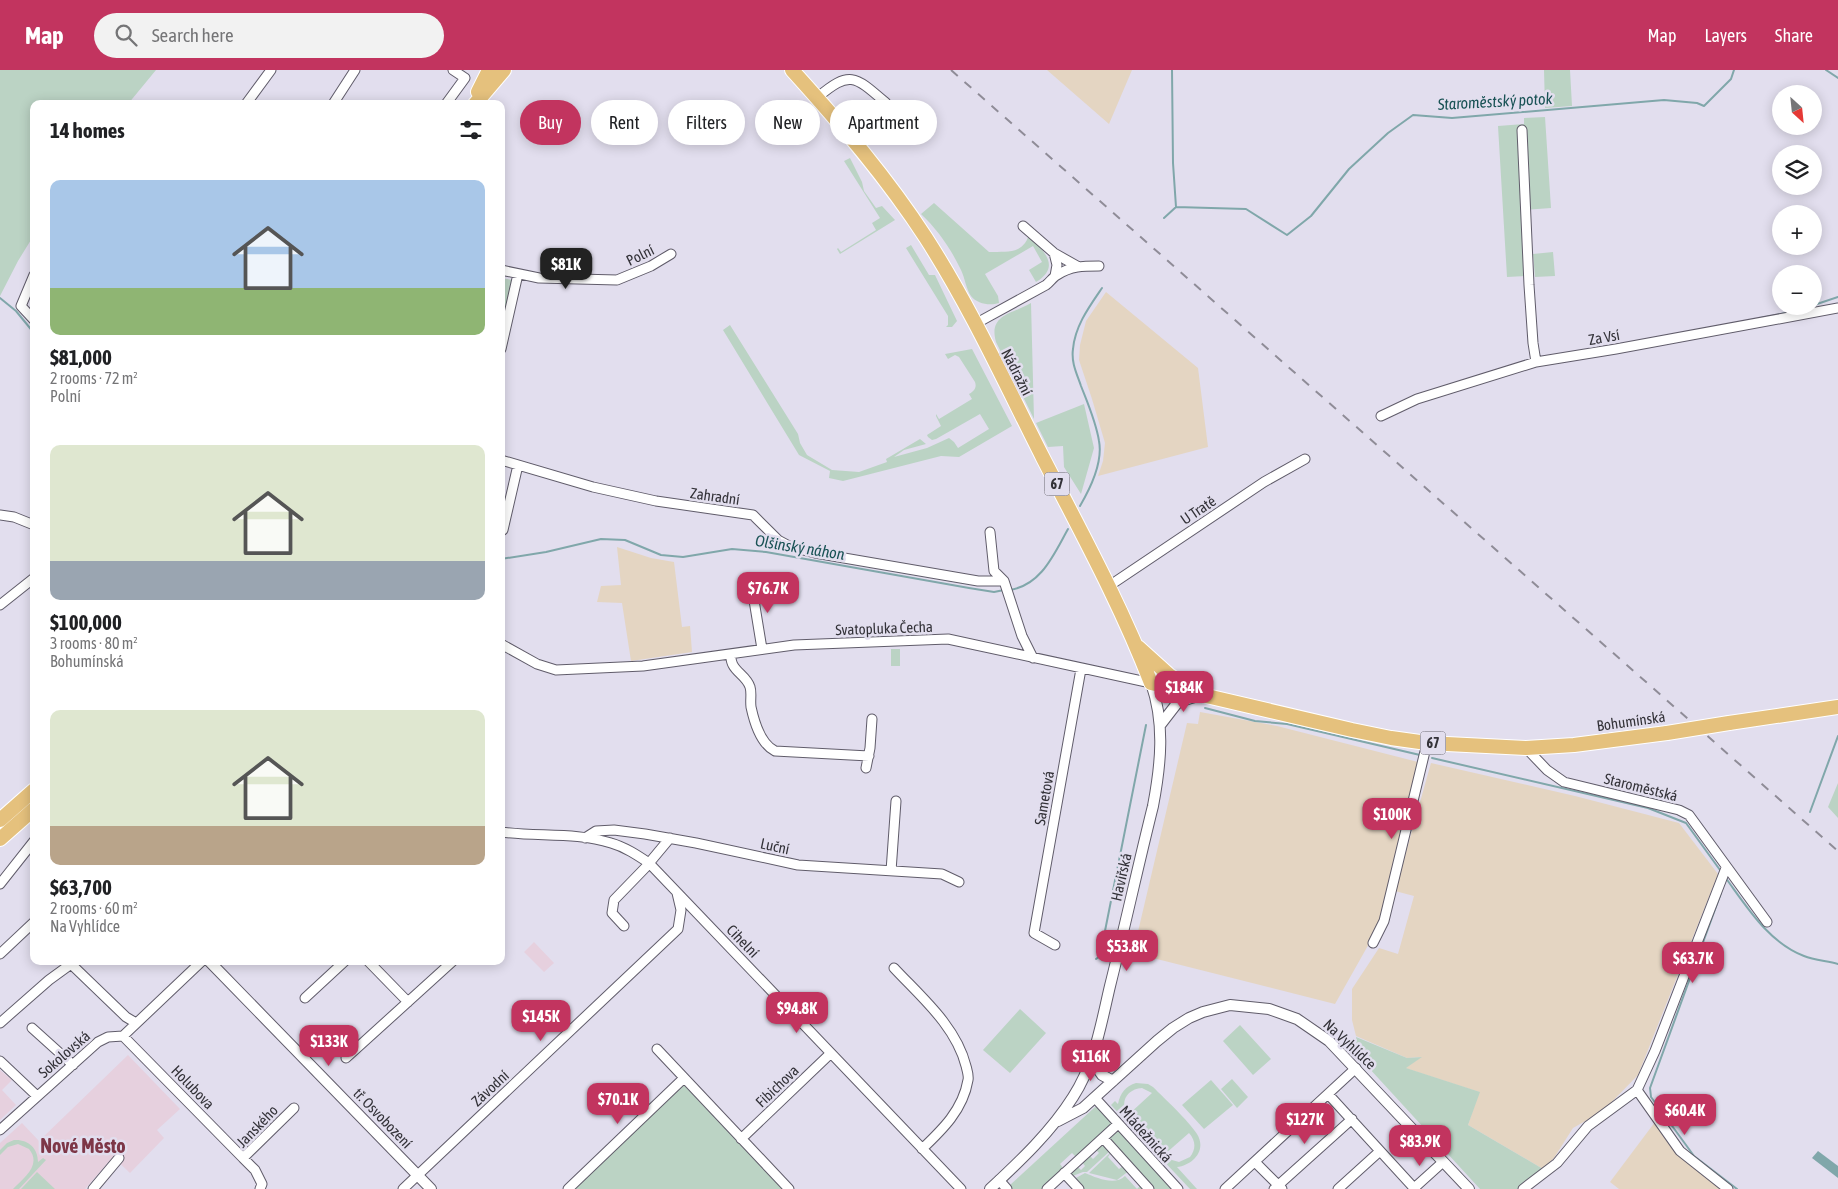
<!DOCTYPE html>
<meta charset="utf-8">
<style>
body{margin:0;font-family:"Asap Condensed",sans-serif;background:#f2f2f2;color:#202124;height:100vh;display:flex;flex-direction:column;font-size:19px;white-space:nowrap}
*{box-sizing:border-box;margin:0}
p{font-size:16px;color:#757577}
.icon{flex:none;width:28px;height:28px;fill:none;stroke:currentColor;stroke-width:2;stroke-linecap:round;stroke-linejoin:round}
.map{position:relative;flex:1;overflow:hidden}
.drawer{position:absolute;left:30px;top:30px;width:475px;height:865px;display:flex;flex-direction:column;background:#fff;border-radius:10px;box-shadow:0 2px 12px #0003}
.drawer>*{flex:none}
.top-card{position:absolute;left:520px;top:30px;width:475px;height:45px;display:flex;gap:10px}
.needle{width:32px;rotate:153deg}
.controls{position:absolute;left:1772px;top:15px;display:grid;gap:10px}
.controls a{display:grid;place-items:center;width:50px;height:50px;border-radius:50%;background:#fff;box-shadow:0 2px 12px #0003;font-size:25px}
.price{position:absolute;translate:-50% -42px;padding:0 11px;border-radius:10px;background:#c2345f;color:#fff;font-size:16px;line-height:32px;filter:drop-shadow(0 1px 2px #0008)}
.price::after{content:'';position:absolute;left:50%;top:30px;width:15px;height:11px;margin-left:-8px;background:inherit;clip-path:polygon(0 0,100% 0,50% 100%)}
.price.on{background:#222;color:#fff}
ul{padding:0;list-style:none}
li{display:grid;align-content:center;gap:10px;height:265px;padding:0 20px}
li span{display:grid;place-items:center;height:155px;border-radius:10px;color:#555}
li>.icon{margin-inline-start:auto}
span .icon{width:90px;height:90px;fill:#fffc;stroke-width:1}
li b{font-size:21px}
h2{display:flex;justify-content:space-between;align-items:center;height:60px;padding:0 20px;font-size:21px}
.pill{padding:0 18px;border-radius:22px;background:#fff;box-shadow:0 2px 12px #0003;font-size:18px;line-height:45px}
.pill.on{background:#c2345f;color:#fff}
header{display:flex;align-items:center;gap:30px;box-sizing:border-box;height:70px;padding:0 25px;background:#c2345f;color:#fff}
header strong{font-size:24px}
nav{display:flex;gap:28px;margin-inline-start:auto;font-size:18px}
.search{width:350px;height:45px;background:#f2f2f2;display:flex;align-items:center;gap:12px;box-sizing:border-box;padding:0 18px;border-radius:28px;color:#757577;font-size:19px}
.map>svg:first-child{display:block}
.industrial{fill:#e4d5c2}
.education{fill:#e6d0de}
.green{fill:#bbd3c4;fill-rule:evenodd}
.water{fill:#80a7aa}
.lines{fill:none;stroke-linecap:round;stroke-linejoin:round}
.stream{stroke:#80a7aa;stroke-width:2}
.minor-casing{stroke:#605c6a;stroke-width:11}
.tertiary-casing{stroke:#605c6a;stroke-width:12}
.primary-casing{stroke:#fff;stroke-width:16}
.minor{stroke:#fff;stroke-width:9}
.tertiary{stroke:#fff;stroke-width:10}
.primary{stroke:#e5c17d;stroke-width:14}
.rail{stroke:#8f8c97;stroke-width:2;stroke-dasharray:9 9;stroke-linecap:butt}
.primary-bridge-casing{stroke:#fff;stroke-width:16;stroke-linecap:butt}
.primary-bridge{stroke:#e5c17d;stroke-width:14}
.labels{text-anchor:middle;dominant-baseline:central;stroke-width:5;stroke-linejoin:round;paint-order:stroke}
.shield{fill:#e2deee;stroke:#68666f;stroke-width:1}
.shield-label{font-size:14px;font-weight:bold;fill:#333238}
.street-label{font-size:15px;fill:#333238;stroke:#e2deee}
.water-label{font-size:16px;font-style:italic;fill:#195255;stroke:#e2deee}
.district-label{font-size:20px;font-weight:bold;fill:#7d3647;stroke:#e2deee}
</style>
<header>
<strong>Map</strong>
<div class="search"><svg class="icon" aria-label="search" viewBox="0 0 24 24"><circle cx="10" cy="10" r="6"/><path d="M15 15l6 6"/></svg>Search here</div>
<nav><a>Map</a><a>Layers</a><a>Share</a></nav>
</header>
<div class="map">
<svg width="1838" height="1119" viewBox="0 0 1838 1119">
<rect width="100%" height="100%" fill="#e2deee"/>
<!-- industrial -->
<path class="industrial" d="M1047 0H1132L1109 54Z
M1106 222 1198 298 1208 377 1098 406 1103 391 1105 373 1092 329 1079 290 1080 275 1086 251Z
M617 477 651 488 674 492 682 557 690 556 692 582 631 591 622 533 597 532 601 516 621 515Z
M1200 642 1277 656 1418 692 1379 856 1335 934 1133 883 1187 653 1198 654Z
M1431 693 1575 726 1679 753 1718 804 1638 1005 1603 1041 1573 1058 1554 1088 1543 1099 1468 1055 1479 1022 1405 998 1421 987 1407 988 1356 966 1352 950V919L1379 878 1398 884 1414 826 1395 821Z
M1655 1052 1722 1119H1619L1610 1112Z"/>
<!-- education -->
<path class="education" d="M534 872 554 893 544 902 524 882Z
M128 985 180 1039 157 1060 164 1068 130 1103 113 1087 85 1119H0V1073L22 1053 39 1071Z
M0 1000 12 1010 2 1020 16 1035 0 1050Z"/>
<!-- green -->
<path class="green" d="M0 0H156L128 34H34V165L18 191 0 226Z
M1544 0H1570L1572 36 1545 38Z
M1545 47 1551 138 1524 140 1526 206 1507 207 1498 56 1524 54V48Z
M850 88 862 112 864 121 876 138 882 136 895 150 840 184 837 179 838 178 841 182 876 160 872 153 880 148 844 91Z
M934 133 989 182C1007 181 1022 185 1029 165 1043 181 1062 196 1036 212L1029 200 1042 192 1033 176 985 204 998 226 999 233C990 236 977 234 971 226 966 219 965 208 961 200 951 179 938 160 921 144Z
M911 175 929 205H935L957 251 952 257H946L948 255V246L906 178Z
M1553 182 1555 206 1535 207 1533 184Z
M501 208 513 210 501 261Z
M1031 233 1034 349 996 272C988 244 1013 244 1031 233Z
M730 255 798 364 800 373 807 385 832 400 859 402 887 392 886 389 920 369 926 374 904 380 894 387 927 378 949 368 954 372 958 378 989 359 980 344 936 369 932 370 928 367 927 365 941 356 936 346V344L939 349 972 329 969 324C974 321 977 318 975 312L959 287 955 285 948 289 945 284 972 279 1012 356 959 387 941 386 843 411 829 408 830 401 799 385 723 260Z
M1084 334 1094 378 1081 424 1064 397 1063 376 1048 377 1036 353Z
M891 579H900V596H891Z
M1838 713V748L1828 737Z
M1020 939 1046 963 1010 1003 983 980Z
M1240 955 1271 989 1253 1005 1223 971Z
M1356 967 1407 988 1422 987 1406 998 1480 1022 1468 1055 1543 1099 1517 1119H1480L1357 985Z
M1232 1009 1248 1027 1237 1038 1221 1019Z
M1211 1010 1233 1035 1204 1059 1182 1035Z
M1136 1013 1148 1014 1153 1017C1165 1029 1188 1050 1197 1064 1207 1080 1193 1095 1177 1097L1197 1119H1190L1111 1035 1115 1031 1118 1034C1120 1023 1126 1016 1136 1013ZM1142 1018 1152 1023 1128 1045C1119 1032 1127 1019 1142 1018ZM1189 1063C1196 1071 1196 1079 1190 1087L1179 1092 1172 1090 1165 1084Z
M683 1014 784 1119H573Z
M1095 1037C1102 1039 1111 1047 1113 1055L1076 1087 1072 1083 1060 1094 1063 1098 1044 1119H1011L1010 1115Z
M1116 1060H1119L1175 1119H1152L1108 1071 1109 1065Z
M14 1070C28 1069 38 1078 38 1092L43 1088 46 1090 19 1119H13C24 1108 42 1095 29 1079L18 1074 8 1077 0 1085V1080L7 1073Z
M1102 1073 1110 1081 1087 1102H1083L1070 1107V1101L1076 1095 1081 1100 1085 1096 1082 1092 1089 1085 1093 1089 1099 1083 1095 1079Z
M1112 1081 1108 1087 1119 1099 1123 1096 1130 1100 1117 1110 1089 1103Z
M37 1102 55 1119H21Z
M1085 1103C1097 1108 1115 1116 1125 1106L1137 1119 1141 1115 1147 1119H1081L1074 1109Z"/>
<!-- water -->
<path class="water" d="M1818 1081 1838 1096V1108L1812 1088Z"/>
<g class="lines">
<!-- stream -->
<path class="stream" d="M1172 0 1173 93 1176 137
M1826 0 1838 8
M1164 148 1176 137 1246 139 1287 165 1311 146 1349 99 1388 63 1413 45 1452 48 1664 30 1697 33 1704 36 1731 9 1734 0
M0 228 16 241 34 263
M1814 235 1838 227
M1761 248 1796 241 1811 236
M1080 436C1090 419 1103 392 1099 371 1096 352 1088 334 1081 316 1077 304 1071 293 1073 279 1075 256 1089 237 1102 218
M501 489 546 482 601 469 625 470 661 485 683 487 732 479 766 482 969 518 994 522 1004 520
M1009 520C1041 516 1054 484 1068 459
M1205 638 1255 651 1287 654 1420 685
M1432 688 1648 738 1686 753 1720 800
M1810 742 1838 666
M1725 807C1747 837 1768 872 1804 886 1814 890 1827 891 1838 894
M1721 823 1650 1018 1651 1027 1694 1086 1737 1119
M1096 889 1100 886 1146 655"/>
<defs>
<path id="minor" d="M818 27C850 0 855 6 886 33
M246 34 271 0
M333 34 355 0
M446 34 465 8 453 0
M1522 60 1529 215 1533 273 1536 292
M1023 156 1054 183 1077 196
M1054 183 1057 195 1055 206
M501 200 539 208 617 210 651 196 671 184
M34 205 21 236 34 250
M975 254 1046 215C1050 212 1053 207 1057 205 1071 196 1083 196 1099 196
M501 279 518 204
M1381 346 1417 329 1536 292 1616 279 1838 238
M501 390 593 417 656 431 753 445 778 470 791 477 815 483 978 511H1004
M0 445 14 447 34 455
M503 460 518 395
M990 462 994 501 1004 511 1022 566 1033 588
M751 512 762 579
M1109 516 1264 412 1305 389
M0 535 34 508
M501 574 537 594 556 600 643 596 794 575 948 569 1151 613
M730 584C731 587 731 592 733 595 737 603 747 607 750 617 752 623 750 630 751 637 754 651 761 674 775 681L869 686
M1526 678 1547 700 1564 712 1679 740 1689 745 1767 852
M866 698 870 678 872 649
M501 762C537 767 576 762 611 773 625 777 637 785 649 793L961 1119
M585 768 596 761 614 760 645 764 696 773 798 795 942 804 959 812
M891 801 896 731
M0 814 34 771
M624 856 612 843 614 830 645 798 670 768
M1373 873 1384 851 1427 673
M1055 875 1034 863 1081 599
M0 884 34 852
M368 891 408 932
M894 898C921 927 956 956 966 996 967 1000 969 1006 968 1010 963 1040 942 1060 922 1079
M305 928 345 891
M0 953 49 910 71 894 126 947 136 953
M32 958 73 995
M123 966 243 1088
M657 979 789 1119
M346 988 453 891
M0 991 37 1026
M1637 1020 1680 1081 1728 1119
M1328 1024 1414 1118
M1095 1028 1178 1119
M0 1060 98 972 108 967 123 966 202 891
M1103 1068 1149 1119
M741 1069 831 983
M1255 1092 1282 1119
M1064 1103 1079 1119
M999 1110 1007 1119
M93 1119 119 1088
M260 1119 262 1114 255 1100 243 1088 294 1038
M403 1119 678 859 681 840 677 823
M568 1119 684 1008
M1047 1119 1118 1054
M1225 1119 1356 998
M1274 1119 1352 1049
M1338 1119 1380 1081
M1413 1119 1443 1092
M1523 1119 1557 1093 1588 1056 1637 1020 1655 981 1726 798"/>
<path id="tertiary" d="M1161 654 1178 632 1198 626
M209 891 431 1119
M1091 989 1102 1005 1113 1011
M1058 1051 1083 1038 1157 971 1173 958 1189 948 1203 942 1230 935 1269 939 1297 949 1329 971 1469 1119
M990 1119C1020 1091 1051 1062 1073 1027 1095 993 1101 954 1110 916 1125 856 1138 796 1153 736 1161 694 1165 653 1151 613"/>
<path id="primary" d="M792 0C840 53 887 108 926 168 971 238 1006 315 1043 388 1081 462 1121 535 1151 613L1352 660 1391 668 1427 673 1526 678 1574 675 1667 663
M478 22 489 0
M475 34 504 0
M1138 577 1169 605 1189 618
M1729 653 1838 637
M0 750 34 720
M0 769 34 739"/>
</defs>
<!-- minor casing -->
<use href="#minor" class="minor-casing"/>
<!-- tertiary casing -->
<use href="#tertiary" class="tertiary-casing"/>
<!-- primary casing -->
<use href="#primary" class="primary-casing"/>
<!-- minor -->
<use href="#minor" class="minor"/>
<!-- tertiary -->
<use href="#tertiary" class="tertiary"/>
<!-- primary -->
<use href="#primary" class="primary"/>
<!-- rail -->
<path class="rail" d="M951 0 1838 781"/>
<defs>
<path id="primary-bridge" d="M1667 663 1729 653"/>
</defs>
<!-- primary-bridge casing -->
<use href="#primary-bridge" class="primary-bridge-casing"/>
<!-- primary-bridge -->
<use href="#primary-bridge" class="primary-bridge"/>
</g>
<g class="labels">
<!-- shield labels -->
<g class="shield">
<rect x="1044.5" y="402.5" width="25" height="23" rx="4"/>
<rect x="1420.5" y="661.5" width="25" height="23" rx="4"/>
</g>
<g class="shield-label">
<text x="1057" y="414">67</text>
<text x="1433" y="673">67</text>
</g>
<!-- street labels -->
<g class="street-label">
<text transform="translate(640 185) rotate(-26)">Polní</text>
<text transform="translate(1604 267) rotate(-10)">Za Vsí</text>
<text transform="translate(1017 302) rotate(63)">Nádražní</text>
<text transform="translate(715 426) rotate(8)">Zahradní</text>
<text transform="translate(1198 440) rotate(-34)">U Tratě</text>
<text transform="translate(884 558) rotate(-2)">Svatopluka Čecha</text>
<text transform="translate(1631 651) rotate(-8)">Bohumínská</text>
<text transform="translate(1641 717) rotate(14)">Staroměstská</text>
<text transform="translate(1044 728) rotate(-80)">Sametová</text>
<text transform="translate(775 776) rotate(12)">Luční</text>
<text transform="translate(1121 807) rotate(-77)">Havířská</text>
<text transform="translate(743 871) rotate(46)">Cihelní</text>
<text transform="translate(1350 974) rotate(43)">Na Vyhlídce</text>
<text transform="translate(64 984) rotate(-41)">Sokolovská</text>
<text transform="translate(777 1016) rotate(-44)">Fibichova</text>
<text transform="translate(193 1017) rotate(46)">Holubova</text>
<text transform="translate(490 1018) rotate(-43)">Závodní</text>
<text transform="translate(383 1048) rotate(46)">tř. Osvobození</text>
<text transform="translate(257 1056) rotate(-46)">Janského</text>
<text transform="translate(1146 1064) rotate(48)">Mládežnická</text>
</g>
<!-- water labels -->
<g class="water-label">
<text transform="translate(1495 31) rotate(-3)">Staroměstský potok</text>
<text transform="translate(800 477) rotate(9)">Olšinský náhon</text>
</g>
<!-- district labels -->
<g class="district-label">
<text x="83" y="1075">Nové Město</text>
</g>
</g>
</svg>
<div class="controls">
<a><svg class="needle" viewBox="-14 -14 28 28"><path d="M0-13l5 13h-10z" fill="#e53935"/><path d="M0 13l5-13h-10z" fill="#757577"/></svg></a>
<a><svg class="icon" aria-label="layers" viewBox="0 0 24 24"><path d="M12 4l9 5-9 5-9-5zM3 14l9 5 9-5"/></svg></a>
<a>+</a>
<a>−</a>
</div>
<b class="price on" style="left:566px;top:220px">$81K</b>
<b class="price" style="left:768px;top:544px">$76.7K</b>
<b class="price" style="left:1184px;top:643px">$184K</b>
<b class="price" style="left:1392px;top:770px">$100K</b>
<b class="price" style="left:1127px;top:902px">$53.8K</b>
<b class="price" style="left:1693px;top:914px">$63.7K</b>
<b class="price" style="left:797px;top:964px">$94.8K</b>
<b class="price" style="left:541px;top:972px">$145K</b>
<b class="price" style="left:329px;top:997px">$133K</b>
<b class="price" style="left:1091px;top:1012px">$116K</b>
<b class="price" style="left:618px;top:1055px">$70.1K</b>
<b class="price" style="left:1685px;top:1066px">$60.4K</b>
<b class="price" style="left:1305px;top:1075px">$127K</b>
<b class="price" style="left:1420px;top:1097px">$83.9K</b>
<div class="top-card">
<a class="pill on">Buy</a>
<a class="pill">Rent</a>
<a class="pill">Filters</a>
<a class="pill">New</a>
<a class="pill">Apartment</a>
</div>
<section class="drawer">
<h2>14 homes<svg class="icon" aria-label="filters" viewBox="0 0 24 24"><path d="M4 7h16M4 17h16"/><circle cx="9" cy="7" r="2"/><circle cx="15" cy="17" r="2"/></svg></h2>
<ul>
<li><span style="background:linear-gradient(#a9c7e8 70%,#8fb573 0)"><svg class="icon" aria-label="home" viewBox="0 0 24 24"><path d="M3 11l9-7 9 7M6 9v11h12V9"/></svg></span><div><b>$81,000</b><p>2 rooms · 72 m²</p><p>Polní</p></div></li>
<li><span style="background:linear-gradient(#dfe7d0 75%,#9aa5b1 0)"><svg class="icon" aria-label="home" viewBox="0 0 24 24"><path d="M3 11l9-7 9 7M6 9v11h12V9"/></svg></span><div><b>$100,000</b><p>3 rooms · 80 m²</p><p>Bohumínská</p></div></li>
<li><span style="background:linear-gradient(#dfe7d0 75%,#b9a48a 0)"><svg class="icon" aria-label="home" viewBox="0 0 24 24"><path d="M3 11l9-7 9 7M6 9v11h12V9"/></svg></span><div><b>$63,700</b><p>2 rooms · 60 m²</p><p>Na Vyhlídce</p></div></li>
</ul>
</section>
</div>
